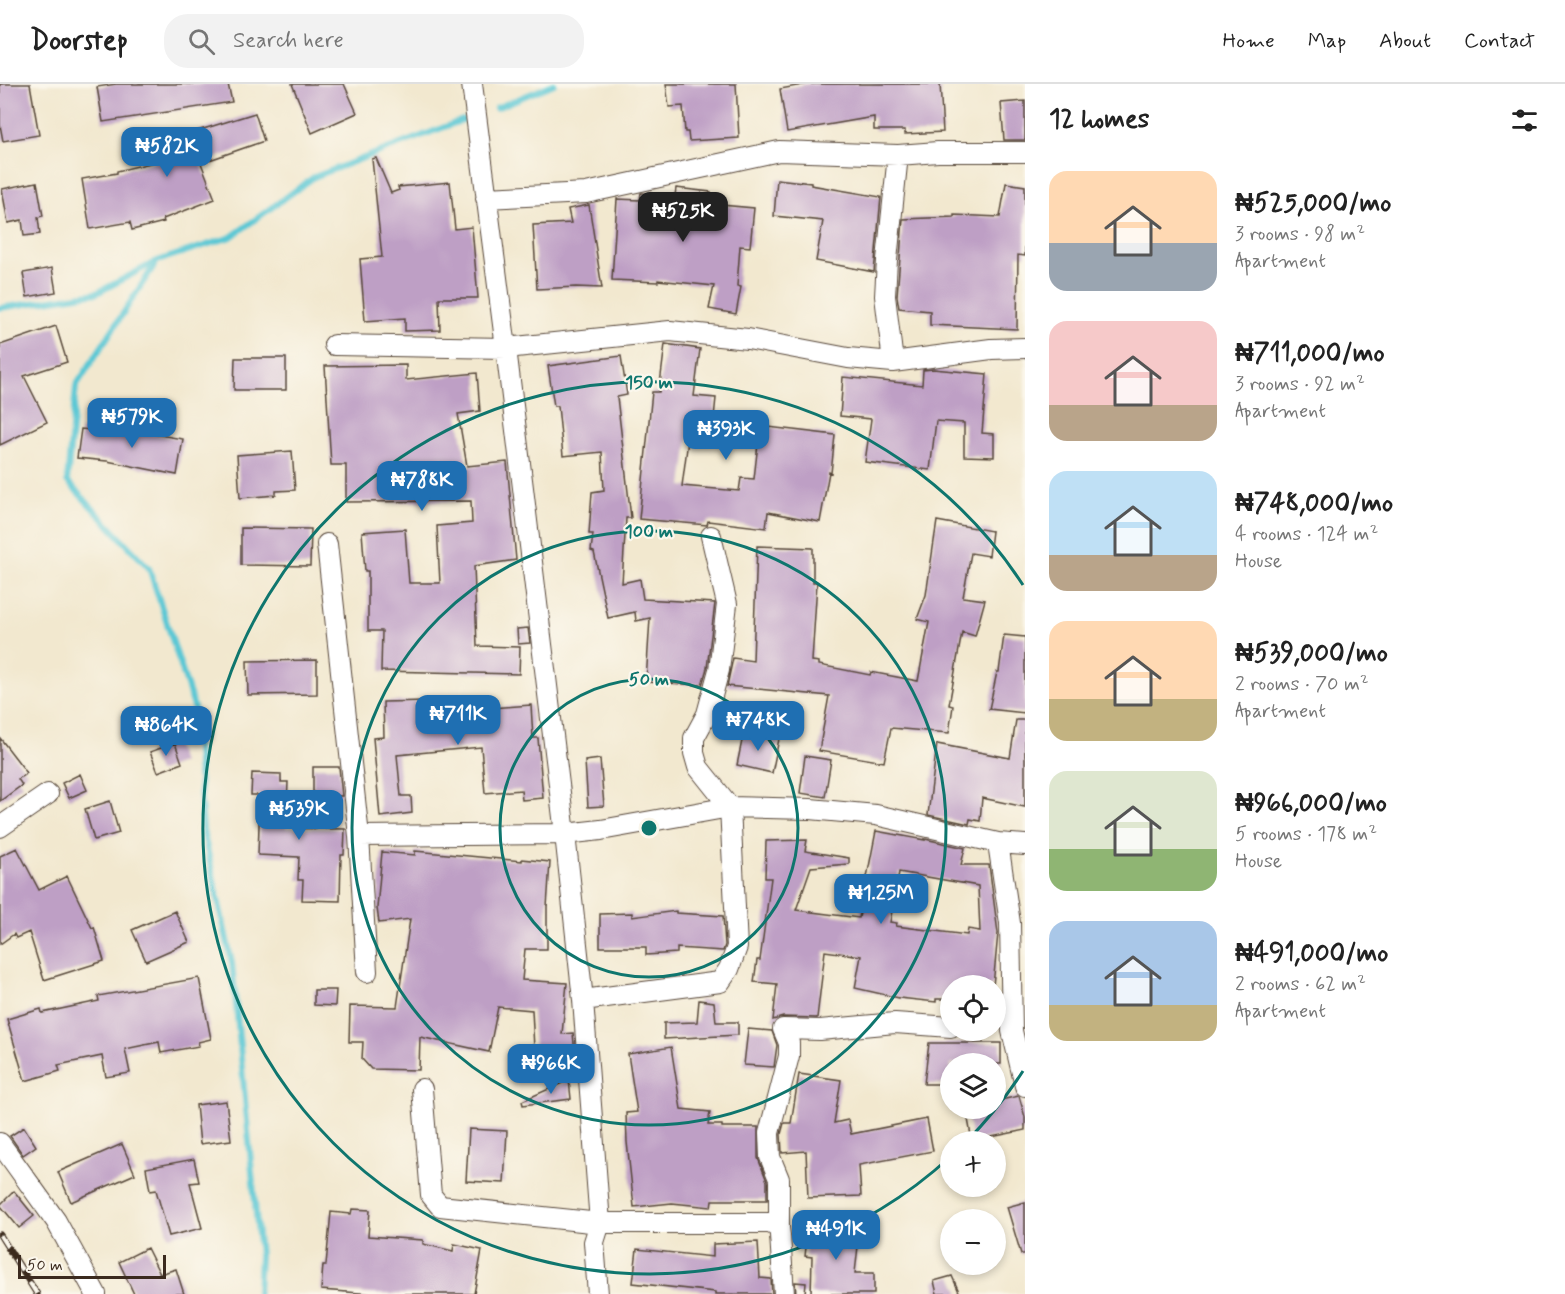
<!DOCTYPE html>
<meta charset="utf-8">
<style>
body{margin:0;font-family:Mynerve,sans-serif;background:#f2f2f2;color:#222;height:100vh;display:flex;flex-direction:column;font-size:22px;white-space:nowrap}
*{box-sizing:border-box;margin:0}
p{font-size:20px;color:#767676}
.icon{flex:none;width:33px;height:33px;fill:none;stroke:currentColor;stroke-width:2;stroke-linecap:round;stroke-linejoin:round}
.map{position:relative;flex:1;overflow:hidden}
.sheet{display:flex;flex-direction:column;background:#fff;width:540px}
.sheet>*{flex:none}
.fabs{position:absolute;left:940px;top:891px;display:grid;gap:12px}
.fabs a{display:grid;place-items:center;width:66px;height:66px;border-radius:50%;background:#fff;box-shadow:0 3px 9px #0003;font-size:30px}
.scale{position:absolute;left:18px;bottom:15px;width:148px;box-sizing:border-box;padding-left:6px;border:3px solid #3b2a1e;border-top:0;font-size:16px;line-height:21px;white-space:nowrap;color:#3b2a1e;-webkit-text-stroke:4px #fbf7ec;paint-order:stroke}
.price{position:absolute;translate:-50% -51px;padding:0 14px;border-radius:12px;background:#1f6fb2;color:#fff;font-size:20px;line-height:39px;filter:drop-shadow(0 2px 3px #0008)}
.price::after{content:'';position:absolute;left:50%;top:36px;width:18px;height:14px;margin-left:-9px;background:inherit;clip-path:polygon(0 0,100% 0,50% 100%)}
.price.current{background:#222;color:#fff}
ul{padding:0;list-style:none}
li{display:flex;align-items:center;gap:18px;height:150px;padding:0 24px}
li span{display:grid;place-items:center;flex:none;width:168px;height:120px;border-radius:18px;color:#555}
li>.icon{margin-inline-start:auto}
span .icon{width:72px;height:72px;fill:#fffc;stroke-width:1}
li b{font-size:26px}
h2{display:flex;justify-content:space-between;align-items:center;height:72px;padding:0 24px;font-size:26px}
header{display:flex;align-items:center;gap:36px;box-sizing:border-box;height:84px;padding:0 30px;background:#fff;border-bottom:2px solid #e0e0e0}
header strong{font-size:28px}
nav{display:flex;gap:33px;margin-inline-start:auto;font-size:21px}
.search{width:420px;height:54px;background:#f2f2f2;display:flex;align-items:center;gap:15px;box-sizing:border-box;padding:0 21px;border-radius:24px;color:#767676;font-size:22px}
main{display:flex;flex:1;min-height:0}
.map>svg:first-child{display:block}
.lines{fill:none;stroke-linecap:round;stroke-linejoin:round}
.stream{stroke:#5cc8d4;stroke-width:6}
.building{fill:#be9fc5;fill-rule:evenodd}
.minor-casing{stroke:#564639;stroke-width:22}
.minor{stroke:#fff;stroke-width:20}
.rail-casing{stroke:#3b2a1e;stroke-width:7}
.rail{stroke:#fbf7ec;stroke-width:4.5;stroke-dasharray:14;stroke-linecap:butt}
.ring{fill:none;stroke:#0f766e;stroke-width:3}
.centre{fill:#0f766e;stroke:#fbf7ec;stroke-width:3}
.ring-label{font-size:18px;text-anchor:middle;font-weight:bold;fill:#0f766e;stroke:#fbf7ec;stroke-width:4.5;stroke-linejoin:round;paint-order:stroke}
</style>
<header>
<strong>Doorstep</strong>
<div class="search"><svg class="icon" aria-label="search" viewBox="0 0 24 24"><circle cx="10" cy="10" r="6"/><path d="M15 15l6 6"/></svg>Search here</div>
<nav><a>Home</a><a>Map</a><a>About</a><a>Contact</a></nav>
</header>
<main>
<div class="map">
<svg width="1025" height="1210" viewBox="0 0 1025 1210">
<rect width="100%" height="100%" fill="#fbf7ec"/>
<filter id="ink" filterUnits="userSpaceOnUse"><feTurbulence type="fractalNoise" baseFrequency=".0167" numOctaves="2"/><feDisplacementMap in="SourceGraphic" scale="12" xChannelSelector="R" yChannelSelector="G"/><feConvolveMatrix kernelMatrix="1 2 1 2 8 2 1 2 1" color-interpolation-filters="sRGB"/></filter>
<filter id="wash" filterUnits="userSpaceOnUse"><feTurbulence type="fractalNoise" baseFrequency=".008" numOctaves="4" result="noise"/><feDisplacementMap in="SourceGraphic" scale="24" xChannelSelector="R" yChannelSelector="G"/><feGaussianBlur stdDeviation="1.35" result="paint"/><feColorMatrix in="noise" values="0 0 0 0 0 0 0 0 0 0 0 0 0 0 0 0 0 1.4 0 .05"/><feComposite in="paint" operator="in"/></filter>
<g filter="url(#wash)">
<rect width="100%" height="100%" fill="#f2e8cf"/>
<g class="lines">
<!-- stream -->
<path class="stream" d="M496 24 554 0
M0 224 97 209 155 178
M258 1210 260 1172 232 879 203 746 194 623 149 484 67 397 76 302 157 177 231 153 314 93 463 36"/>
</g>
<g id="blocks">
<!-- building -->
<path class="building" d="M0 0H30L39 51 3 57 0 41Z
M116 0H228L232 18 103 38 97 3Z
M292 0H344L357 29 312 49Z
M666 0H736L739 54 689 57 688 48H685L683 22 669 23Z
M808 0H940L943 48 905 50V46H874V33L787 48 780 5Z
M1025 17V56H1004L1001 19Z
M255 29 264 57 201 79 215 115 163 135 164 138 132 146 130 138 90 145 82 95 117 89V87L163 76 158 59Z
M376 74 391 109 399 106 398 103 450 98 455 145 472 143 478 214H439L440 246 405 247V234L365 237 360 175 382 173 372 75Z
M777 95 811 99V101L881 113 874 188 816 177 823 137 774 132Z
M37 98 43 132 38 133 40 150 24 152 22 136 8 139 2 105Z
M1006 99 1025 102V172L1018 171 1017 245 930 241V227L899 224 897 212 903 135 954 133V131L1000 133Z
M676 104 711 108 710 120 754 124 750 163 740 162 737 202 741 203 736 230 709 225 714 202 658 196V198L612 196 617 115 640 116 641 109 675 112Z
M589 121 602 204 576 203 537 205 533 141 571 139 568 125Z
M52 184 56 208 27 213 23 189Z
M56 242 67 278 24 292 47 338 0 361V261Z
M665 260 700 265 694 312 716 314 713 343 690 341 682 402 739 407 741 394 754 395 760 342 835 351 831 389 829 388 820 438 768 428 766 444 708 437 707 441 639 435 652 308H659Z
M621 272 627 311 617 313 631 434H626L622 499 640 495 643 515 715 519 707 584 702 601 646 598 650 534 636 537 635 528 608 534 594 468 591 467 593 450H589L592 408 604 406 602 368 563 372 558 322H554L548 282Z
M235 274H286V306H234Z
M406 281V296L477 289 480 327 458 330 467 382 507 378 516 476 474 482 477 562 520 563 519 590 381 587 382 547H368V487H365L362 448 405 445 409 499H440L437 442 472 439 471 417 346 418V381H331L325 282Z
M933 285 987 290 982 349 994 350V373L964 372V339L936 337 930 386 865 378 871 335 840 332 843 293 922 301 923 286Z
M112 343 183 355 177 391 107 377 77 374 81 345 112 348Z
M292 367 295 406 276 407V411L240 414 237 371Z
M937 437 992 447 989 472 971 469 963 513 985 516 975 552 962 548 949 621 953 622 949 649 891 644 884 678 819 667 829 612 727 602 733 574 753 577 757 462 813 464V498H817L812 577 819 578V581L870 591 871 588 918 597 929 538 917 535 926 511Z
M241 444 311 445 310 482 241 481Z
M528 544 530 559 518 560 517 545Z
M1004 551 1025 553V629L989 625 997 588H999Z
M317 576V610L248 611 247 577Z
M475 616V621H491V624L531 621 533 654H538L543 714 522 716 521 706 485 709 481 663 397 671 401 712H411L412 729 380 733 373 654 384 653 383 618Z
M1016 636H1025V723L982 714 980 737 970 735 969 740 928 731 937 660 1010 674Z
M744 647 779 655 772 689 737 681Z
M0 654 27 689 18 695 22 701 0 717Z
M175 659 182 679 158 688 150 668Z
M805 672 831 676 825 713 800 709Z
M600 675 604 722 588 723 585 677Z
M313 683H339L342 712H313Z
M252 689 281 690V698H288L286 744 345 745 344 771H341L340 817 302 816 303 796H298L299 773 258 771 260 711H251Z
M80 690 87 706 69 714 62 699Z
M110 717 119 749 94 756 85 725Z
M876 747 925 756V755L965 764 961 781H989L998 849 993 902H951V915H936V918L899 914 855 904 861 872 825 867 817 934 783 933 773 936 777 900 754 898 757 876H760L771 794H765L766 757 807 756 805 767 849 774V780L811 783 796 826 859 834ZM899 788 978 802 980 847 968 845 967 851 896 842 897 839 890 838Z
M17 764 39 806 67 792 92 844 94 843 104 877 44 896 29 848 16 854 14 850 0 860V772Z
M415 767 522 777V775L550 778 547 823V865H525L522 896 567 899 562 950 573 949 576 982 535 984 532 926 498 923 489 968 420 953 419 986 371 985 362 975 363 958H349L350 922 397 923 410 835 379 839 377 824 382 768 415 771Z
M175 827 189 858 146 877 132 846Z
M676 827V829L723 832 725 861 723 867 677 864V869L646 871V863H600V830L632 829V833Z
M199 894 211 955 198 958 199 962 161 969 159 958 125 965 130 989 106 993 102 972 58 981 60 987 25 997 7 935 41 925 42 929 99 917 98 912Z
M314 906H336L335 922 314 921Z
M699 916 714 918 716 938H738V951L664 955V939L697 938Z
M748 945 772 947 777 961 774 983 744 981Z
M929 959H1001V980H951V1000H924Z
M671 963 681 1025 710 1028 708 1041H722V1043H758V1074L767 1097V1116H712L711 1123 672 1119 634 1123 627 1058 626 1029 637 1028 628 970Z
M799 990 841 996 834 1039 848 1036 851 1050 927 1035 933 1067 859 1081 861 1112 808 1114 806 1067 782 1069 781 1050 784 1039H791Z
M569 996 571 1015 523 1021 522 1017Z
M1019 1012 1025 1033V1046L972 1057 966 1024H996V1017Z
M226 1017 231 1056 200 1060 196 1021Z
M24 1043 36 1062 23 1071 10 1052Z
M469 1045 507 1047 504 1099 466 1097Z
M122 1060 135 1090 71 1118 58 1088Z
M194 1075 199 1098 190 1099 202 1144 169 1152 156 1106 150 1107 146 1084Z
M14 1107 34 1132 19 1144 0 1121Z
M1025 1118V1170H1021L1007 1123Z
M352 1125 370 1126 368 1152 423 1156V1160L453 1167 454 1160 482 1166 474 1210H373L321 1206 323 1181H326L331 1128 351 1130Z
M809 1138 860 1144 855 1189H874V1210H811L812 1173 805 1172Z
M758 1158 760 1194 771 1195 772 1210H715V1208L633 1199 637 1165 713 1173V1160Z
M147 1164 160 1190 176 1185 184 1210H134L119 1178Z
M952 1192 960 1210H937L934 1197Z
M795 1198 806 1199 805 1210H796Z"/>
</g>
</g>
<g filter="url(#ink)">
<use href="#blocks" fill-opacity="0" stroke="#564639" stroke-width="1.5"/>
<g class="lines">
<defs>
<path id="minor" d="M472 0 506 264 565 750 583 916 600 1139 594 1158 598 1210
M486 114 586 109 779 67 898 71 938 68H1025
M334 261 506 264 670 247 748 255 848 274 893 278 991 265 1025 264
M893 278 885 212 887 176 898 71
M327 460 359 752 367 888
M0 743 48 710
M359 752 565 750 601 746 730 723 810 725 876 731 998 759 1025 761
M998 759 1010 839 1012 947 1025 1002
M583 916 720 898 729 885 737 863 730 723 698 683 694 669V654L707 630 719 586 727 520 711 452
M422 1005 431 1111 440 1122 600 1139H770L779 1144 780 1151 784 1210
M0 1059 56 1137 96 1210
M779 1144V1095L770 1073 769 1049 789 972V959L783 945 820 946 895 939 951 943"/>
</defs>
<!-- minor casing -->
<use href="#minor" class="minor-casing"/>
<!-- minor -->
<use href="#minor" class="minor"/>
<defs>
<path id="rail" d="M0 1151 37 1210"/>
</defs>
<!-- rail casing -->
<use href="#rail" class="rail-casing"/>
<!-- rail -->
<use href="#rail" class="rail"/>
</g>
</g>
<!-- distance rings -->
<g class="ring">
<circle cx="649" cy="744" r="149"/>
<circle cx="649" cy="744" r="297"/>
<path d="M1023 987A446 446 0 0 1 967 1057M950 1073A446 446 0 1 1 1023 501"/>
</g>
<circle cx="649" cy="744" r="9" class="centre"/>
<g class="ring-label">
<text x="649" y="304">150 m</text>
<text x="649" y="453">100 m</text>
<text x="649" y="601">50 m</text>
</g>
</svg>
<div class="fabs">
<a><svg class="icon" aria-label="locate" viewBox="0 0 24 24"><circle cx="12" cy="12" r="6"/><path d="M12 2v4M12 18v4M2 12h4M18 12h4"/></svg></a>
<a><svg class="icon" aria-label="layers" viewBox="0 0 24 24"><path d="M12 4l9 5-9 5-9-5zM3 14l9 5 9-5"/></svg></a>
<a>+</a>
<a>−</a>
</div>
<div class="scale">50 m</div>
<b class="price" style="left:167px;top:94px">₦582K</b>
<b class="price current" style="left:683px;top:159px">₦525K</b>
<b class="price" style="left:132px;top:365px">₦579K</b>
<b class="price" style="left:726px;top:377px">₦393K</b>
<b class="price" style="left:422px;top:428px">₦788K</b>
<b class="price" style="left:458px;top:662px">₦711K</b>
<b class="price" style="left:758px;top:668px">₦748K</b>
<b class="price" style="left:166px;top:673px">₦864K</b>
<b class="price" style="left:299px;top:757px">₦539K</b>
<b class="price" style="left:881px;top:841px">₦1.25M</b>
<b class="price" style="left:551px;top:1011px">₦966K</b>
<b class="price" style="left:836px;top:1177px">₦491K</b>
</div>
<section class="sheet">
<h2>12 homes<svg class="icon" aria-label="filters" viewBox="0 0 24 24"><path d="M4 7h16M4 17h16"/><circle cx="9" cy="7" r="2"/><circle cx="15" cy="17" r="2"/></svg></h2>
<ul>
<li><span style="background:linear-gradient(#ffd9b3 60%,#9aa5b1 0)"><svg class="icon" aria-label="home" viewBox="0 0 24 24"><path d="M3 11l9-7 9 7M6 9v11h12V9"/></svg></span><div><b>₦525,000/mo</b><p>3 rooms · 98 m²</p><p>Apartment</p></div></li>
<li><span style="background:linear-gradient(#f6c9c9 70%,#b9a48a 0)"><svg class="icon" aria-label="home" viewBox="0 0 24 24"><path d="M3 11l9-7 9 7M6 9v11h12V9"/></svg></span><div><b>₦711,000/mo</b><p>3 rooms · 92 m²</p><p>Apartment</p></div></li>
<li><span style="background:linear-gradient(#bfe0f5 70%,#b9a48a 0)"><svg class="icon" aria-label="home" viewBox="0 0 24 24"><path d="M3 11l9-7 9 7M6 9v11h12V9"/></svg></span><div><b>₦748,000/mo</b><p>4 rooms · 124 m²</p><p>House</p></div></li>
<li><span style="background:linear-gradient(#ffd9b3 65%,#c2b280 0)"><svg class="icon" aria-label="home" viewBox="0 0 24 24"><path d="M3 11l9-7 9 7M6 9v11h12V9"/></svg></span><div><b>₦539,000/mo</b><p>2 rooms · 70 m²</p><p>Apartment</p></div></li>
<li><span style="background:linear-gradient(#dfe7d0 65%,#8fb573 0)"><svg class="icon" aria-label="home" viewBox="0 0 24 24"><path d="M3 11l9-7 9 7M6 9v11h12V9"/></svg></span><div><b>₦966,000/mo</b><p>5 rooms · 178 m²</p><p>House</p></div></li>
<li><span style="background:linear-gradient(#a9c7e8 70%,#c2b280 0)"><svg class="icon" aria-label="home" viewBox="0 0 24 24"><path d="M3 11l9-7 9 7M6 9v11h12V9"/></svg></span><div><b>₦491,000/mo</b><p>2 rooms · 62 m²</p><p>Apartment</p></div></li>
</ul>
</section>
</main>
